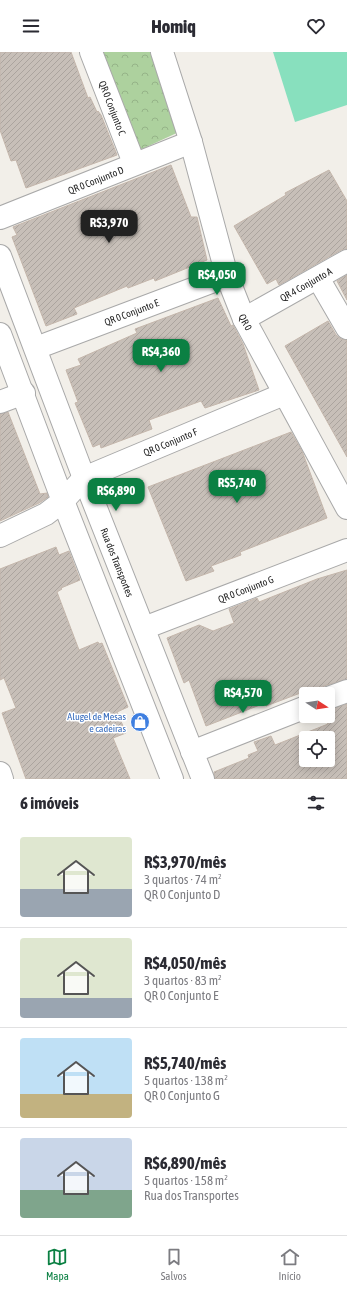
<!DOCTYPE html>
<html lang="pt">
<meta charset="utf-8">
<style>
body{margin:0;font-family:"Asap Condensed",sans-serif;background:#f2f2f3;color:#2b2b33;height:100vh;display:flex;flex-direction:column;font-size:15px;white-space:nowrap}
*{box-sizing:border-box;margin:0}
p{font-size:13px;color:#7c7c81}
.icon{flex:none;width:22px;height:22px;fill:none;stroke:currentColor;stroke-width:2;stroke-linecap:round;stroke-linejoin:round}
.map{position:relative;height:727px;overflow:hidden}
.panel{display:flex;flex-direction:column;background:#fff;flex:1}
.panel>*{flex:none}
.needle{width:26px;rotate:102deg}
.controls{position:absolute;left:299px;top:635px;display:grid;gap:8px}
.controls a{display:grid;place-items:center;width:36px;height:36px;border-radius:4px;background:#fff;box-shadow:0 2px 10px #0003;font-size:20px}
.price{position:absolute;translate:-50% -34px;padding:0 9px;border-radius:8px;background:#0b8043;color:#fff;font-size:13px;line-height:26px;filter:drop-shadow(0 1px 2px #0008)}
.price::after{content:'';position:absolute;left:50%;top:24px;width:12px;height:9px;margin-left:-6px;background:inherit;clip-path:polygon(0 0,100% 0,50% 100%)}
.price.active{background:#222;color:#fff}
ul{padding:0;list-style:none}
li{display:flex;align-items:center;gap:12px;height:100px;padding:0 20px}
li+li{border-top:1px solid #e1e1e2}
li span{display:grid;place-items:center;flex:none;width:112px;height:80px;border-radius:4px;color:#555}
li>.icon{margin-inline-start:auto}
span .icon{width:48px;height:48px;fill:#fffc;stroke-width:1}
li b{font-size:17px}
h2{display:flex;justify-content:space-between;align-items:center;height:48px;padding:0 20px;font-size:17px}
header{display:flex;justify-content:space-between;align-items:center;height:52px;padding:0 20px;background:#fff;font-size:18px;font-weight:800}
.tabs{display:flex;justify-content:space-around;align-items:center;height:56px;border-top:1px solid #e1e1e2;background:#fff;font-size:11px;color:#7c7c81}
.tabs a{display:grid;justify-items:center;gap:2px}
.tabs .active{color:#0b8043}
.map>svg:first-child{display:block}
.forest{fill:url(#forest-crowns)}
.pitch{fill:#88e0be}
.building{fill:url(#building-hatch);stroke:#c4b6ab;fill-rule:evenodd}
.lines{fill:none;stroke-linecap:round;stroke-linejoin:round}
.minor-casing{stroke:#a9a9a9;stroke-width:24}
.tertiary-casing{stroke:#a9a9a9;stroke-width:24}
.minor{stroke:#fff;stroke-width:22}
.tertiary{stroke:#fff;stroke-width:22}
.labels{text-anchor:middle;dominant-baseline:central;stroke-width:3;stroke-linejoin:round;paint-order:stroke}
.street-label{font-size:10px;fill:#222;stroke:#fff}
.shop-label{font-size:10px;fill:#366cbe;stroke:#fff;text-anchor:end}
</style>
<header><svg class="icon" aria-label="menu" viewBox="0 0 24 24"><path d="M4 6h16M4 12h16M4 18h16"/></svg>Homiq<svg class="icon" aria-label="heart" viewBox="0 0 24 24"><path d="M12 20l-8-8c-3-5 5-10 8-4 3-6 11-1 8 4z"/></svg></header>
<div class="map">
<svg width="347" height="727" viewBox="0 0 347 727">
<defs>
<pattern id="forest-crowns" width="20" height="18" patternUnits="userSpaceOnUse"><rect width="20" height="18" fill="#add19e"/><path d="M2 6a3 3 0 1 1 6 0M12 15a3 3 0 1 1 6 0" fill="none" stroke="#95b388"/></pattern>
<pattern id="building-hatch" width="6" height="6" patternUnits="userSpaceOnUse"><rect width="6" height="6" fill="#c7bfb8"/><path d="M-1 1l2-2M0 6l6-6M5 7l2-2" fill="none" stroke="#aba49e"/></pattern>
</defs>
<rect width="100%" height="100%" fill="#f2efe9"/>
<!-- forest -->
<path class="forest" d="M100 0H153L181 79 140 98Z"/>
<!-- pitch -->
<path class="pitch" d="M273 0H347V53L295 70Z"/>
<!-- building -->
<path class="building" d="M0 0H71L88 46 90 45 97 60 98 59 101 63 117 103 26 136 16 108 11 109 0 78Z
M171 113 191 165H197L207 208 155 229 154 226 128 236 127 234 74 256 77 262 46 274 12 185 17 183 13 175Z
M329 118 347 149V197L341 198 279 233 276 227 267 232 234 174 286 143 285 141Z
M347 223V248L337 229Z
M218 246 231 274 233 273 243 292 259 338 205 356 201 349 149 368 152 377 101 396 100 392 93 395 75 351 78 350 66 318 81 313 78 307 137 281 135 277Z
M328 269 336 283 341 287 347 288V405L285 294Z
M8 360 40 442 47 441 48 445 39 451 0 469V362Z
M291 380 302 399 327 466 240 500 241 503 211 514 214 519 186 529 148 435Z
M56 495 59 503 69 499 80 528 61 536 62 537 57 540 79 598 98 590 99 592 102 591 128 655 117 660 126 681 113 686 130 727H26L2 661 16 656 4 626 0 628V517Z
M347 518V627L324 634 316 642H313L311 637 266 654 265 651 206 674 189 628 184 631 167 586 199 573 213 579 234 571 229 557 257 546 259 550 317 527Z
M347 652V727H215L214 720 249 706 248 703 258 699 254 690 271 684 275 693 328 672 324 664H328V658ZM306 686H328V708H306Z"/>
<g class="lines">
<defs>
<g id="minor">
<path id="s1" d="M91 0 134 111"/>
<path id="s2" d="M162 0 191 90 227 224 244 267 347 456"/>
<path id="s3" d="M0 166 191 90"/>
<path d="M318 226 347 276"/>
<path id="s4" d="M244 267 347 209"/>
<path id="s5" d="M36 296 227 224"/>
<path d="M0 350 24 341"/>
<path id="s6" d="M0 484 46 462 63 449 84 426 284 342"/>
<path id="s7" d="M144 576 347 498"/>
<path d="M328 646 347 639"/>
<path d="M192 700 306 655"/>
<path d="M0 721 2 727"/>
</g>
<g id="tertiary">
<path id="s8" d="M0 204 84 426 203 727"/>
<path d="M0 282 63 449 172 727"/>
</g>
</defs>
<!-- minor casing -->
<use href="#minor" class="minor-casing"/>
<!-- tertiary casing -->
<use href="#tertiary" class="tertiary-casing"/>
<!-- minor -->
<use href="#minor" class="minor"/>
<!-- tertiary -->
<use href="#tertiary" class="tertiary"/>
</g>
<!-- icons -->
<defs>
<symbol id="shop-disc" viewBox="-11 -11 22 22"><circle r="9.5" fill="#3f7fe0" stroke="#fff"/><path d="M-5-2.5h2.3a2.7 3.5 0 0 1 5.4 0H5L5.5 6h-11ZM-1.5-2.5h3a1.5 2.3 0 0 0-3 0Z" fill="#fff"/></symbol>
</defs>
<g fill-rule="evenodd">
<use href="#shop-disc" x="129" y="659" width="22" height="22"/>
</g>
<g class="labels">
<!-- street labels -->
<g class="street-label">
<text stroke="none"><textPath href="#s1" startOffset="60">QR 0 Conjunto C</textPath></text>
<text stroke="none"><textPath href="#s3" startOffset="103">QR 0 Conjunto D</textPath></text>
<text stroke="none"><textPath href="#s4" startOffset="71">QR 4 Conjunto A</textPath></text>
<text stroke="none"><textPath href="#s5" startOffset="102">QR 0 Conjunto E</textPath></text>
<text stroke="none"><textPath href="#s2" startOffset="283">QR 0</textPath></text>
<text stroke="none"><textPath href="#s6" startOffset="197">QR 0 Conjunto F</textPath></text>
<text stroke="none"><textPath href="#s8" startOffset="328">Rua dos Transportes</textPath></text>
<text stroke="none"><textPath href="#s7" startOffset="109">QR 0 Conjunto G</textPath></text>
</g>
<!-- shop labels -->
<g class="shop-label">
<text x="126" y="664">Alugel de Mesas<tspan x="126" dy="12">e cadeiras</tspan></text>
</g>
</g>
</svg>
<div class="controls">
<a><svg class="needle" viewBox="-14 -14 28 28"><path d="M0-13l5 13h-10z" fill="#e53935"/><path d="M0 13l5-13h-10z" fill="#7c7c81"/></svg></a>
<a><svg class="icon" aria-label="locate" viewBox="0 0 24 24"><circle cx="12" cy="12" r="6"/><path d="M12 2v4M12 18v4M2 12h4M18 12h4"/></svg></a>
</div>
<b class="price active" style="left:109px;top:192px">R$3,970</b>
<b class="price" style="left:217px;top:244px">R$4,050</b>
<b class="price" style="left:161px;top:321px">R$4,360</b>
<b class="price" style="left:237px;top:452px">R$5,740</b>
<b class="price" style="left:116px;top:460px">R$6,890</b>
<b class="price" style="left:243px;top:662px">R$4,570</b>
</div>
<section class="panel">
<h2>6 imóveis<svg class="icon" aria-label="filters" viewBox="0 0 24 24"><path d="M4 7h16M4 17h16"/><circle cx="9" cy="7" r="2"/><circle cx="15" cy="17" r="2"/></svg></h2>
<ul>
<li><span style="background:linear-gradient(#dfe7d0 65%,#9aa5b1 0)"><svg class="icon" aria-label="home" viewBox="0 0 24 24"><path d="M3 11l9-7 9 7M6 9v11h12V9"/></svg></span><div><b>R$3,970/mês</b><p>3 quartos · 74 m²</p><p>QR 0 Conjunto D</p></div></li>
<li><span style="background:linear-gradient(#dfe7d0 75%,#9aa5b1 0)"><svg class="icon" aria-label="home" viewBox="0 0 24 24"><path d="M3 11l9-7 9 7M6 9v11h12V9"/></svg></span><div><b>R$4,050/mês</b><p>3 quartos · 83 m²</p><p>QR 0 Conjunto E</p></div></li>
<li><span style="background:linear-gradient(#bfe0f5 70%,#c2b280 0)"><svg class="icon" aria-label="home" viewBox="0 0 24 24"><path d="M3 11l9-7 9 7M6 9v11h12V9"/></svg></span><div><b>R$5,740/mês</b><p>5 quartos · 138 m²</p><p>QR 0 Conjunto G</p></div></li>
<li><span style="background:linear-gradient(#c9d6e8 65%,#7fa58c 0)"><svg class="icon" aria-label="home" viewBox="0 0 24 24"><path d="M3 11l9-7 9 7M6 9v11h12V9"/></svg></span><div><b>R$6,890/mês</b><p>5 quartos · 158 m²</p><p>Rua dos Transportes</p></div></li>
</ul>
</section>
<nav class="tabs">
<a class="active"><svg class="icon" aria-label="map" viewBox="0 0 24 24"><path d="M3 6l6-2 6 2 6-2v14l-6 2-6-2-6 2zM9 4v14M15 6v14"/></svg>Mapa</a>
<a><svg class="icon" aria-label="saved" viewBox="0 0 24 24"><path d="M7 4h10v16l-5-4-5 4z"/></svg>Salvos</a>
<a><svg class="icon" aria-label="home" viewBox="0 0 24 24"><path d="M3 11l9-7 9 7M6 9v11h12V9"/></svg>Início</a>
</nav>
